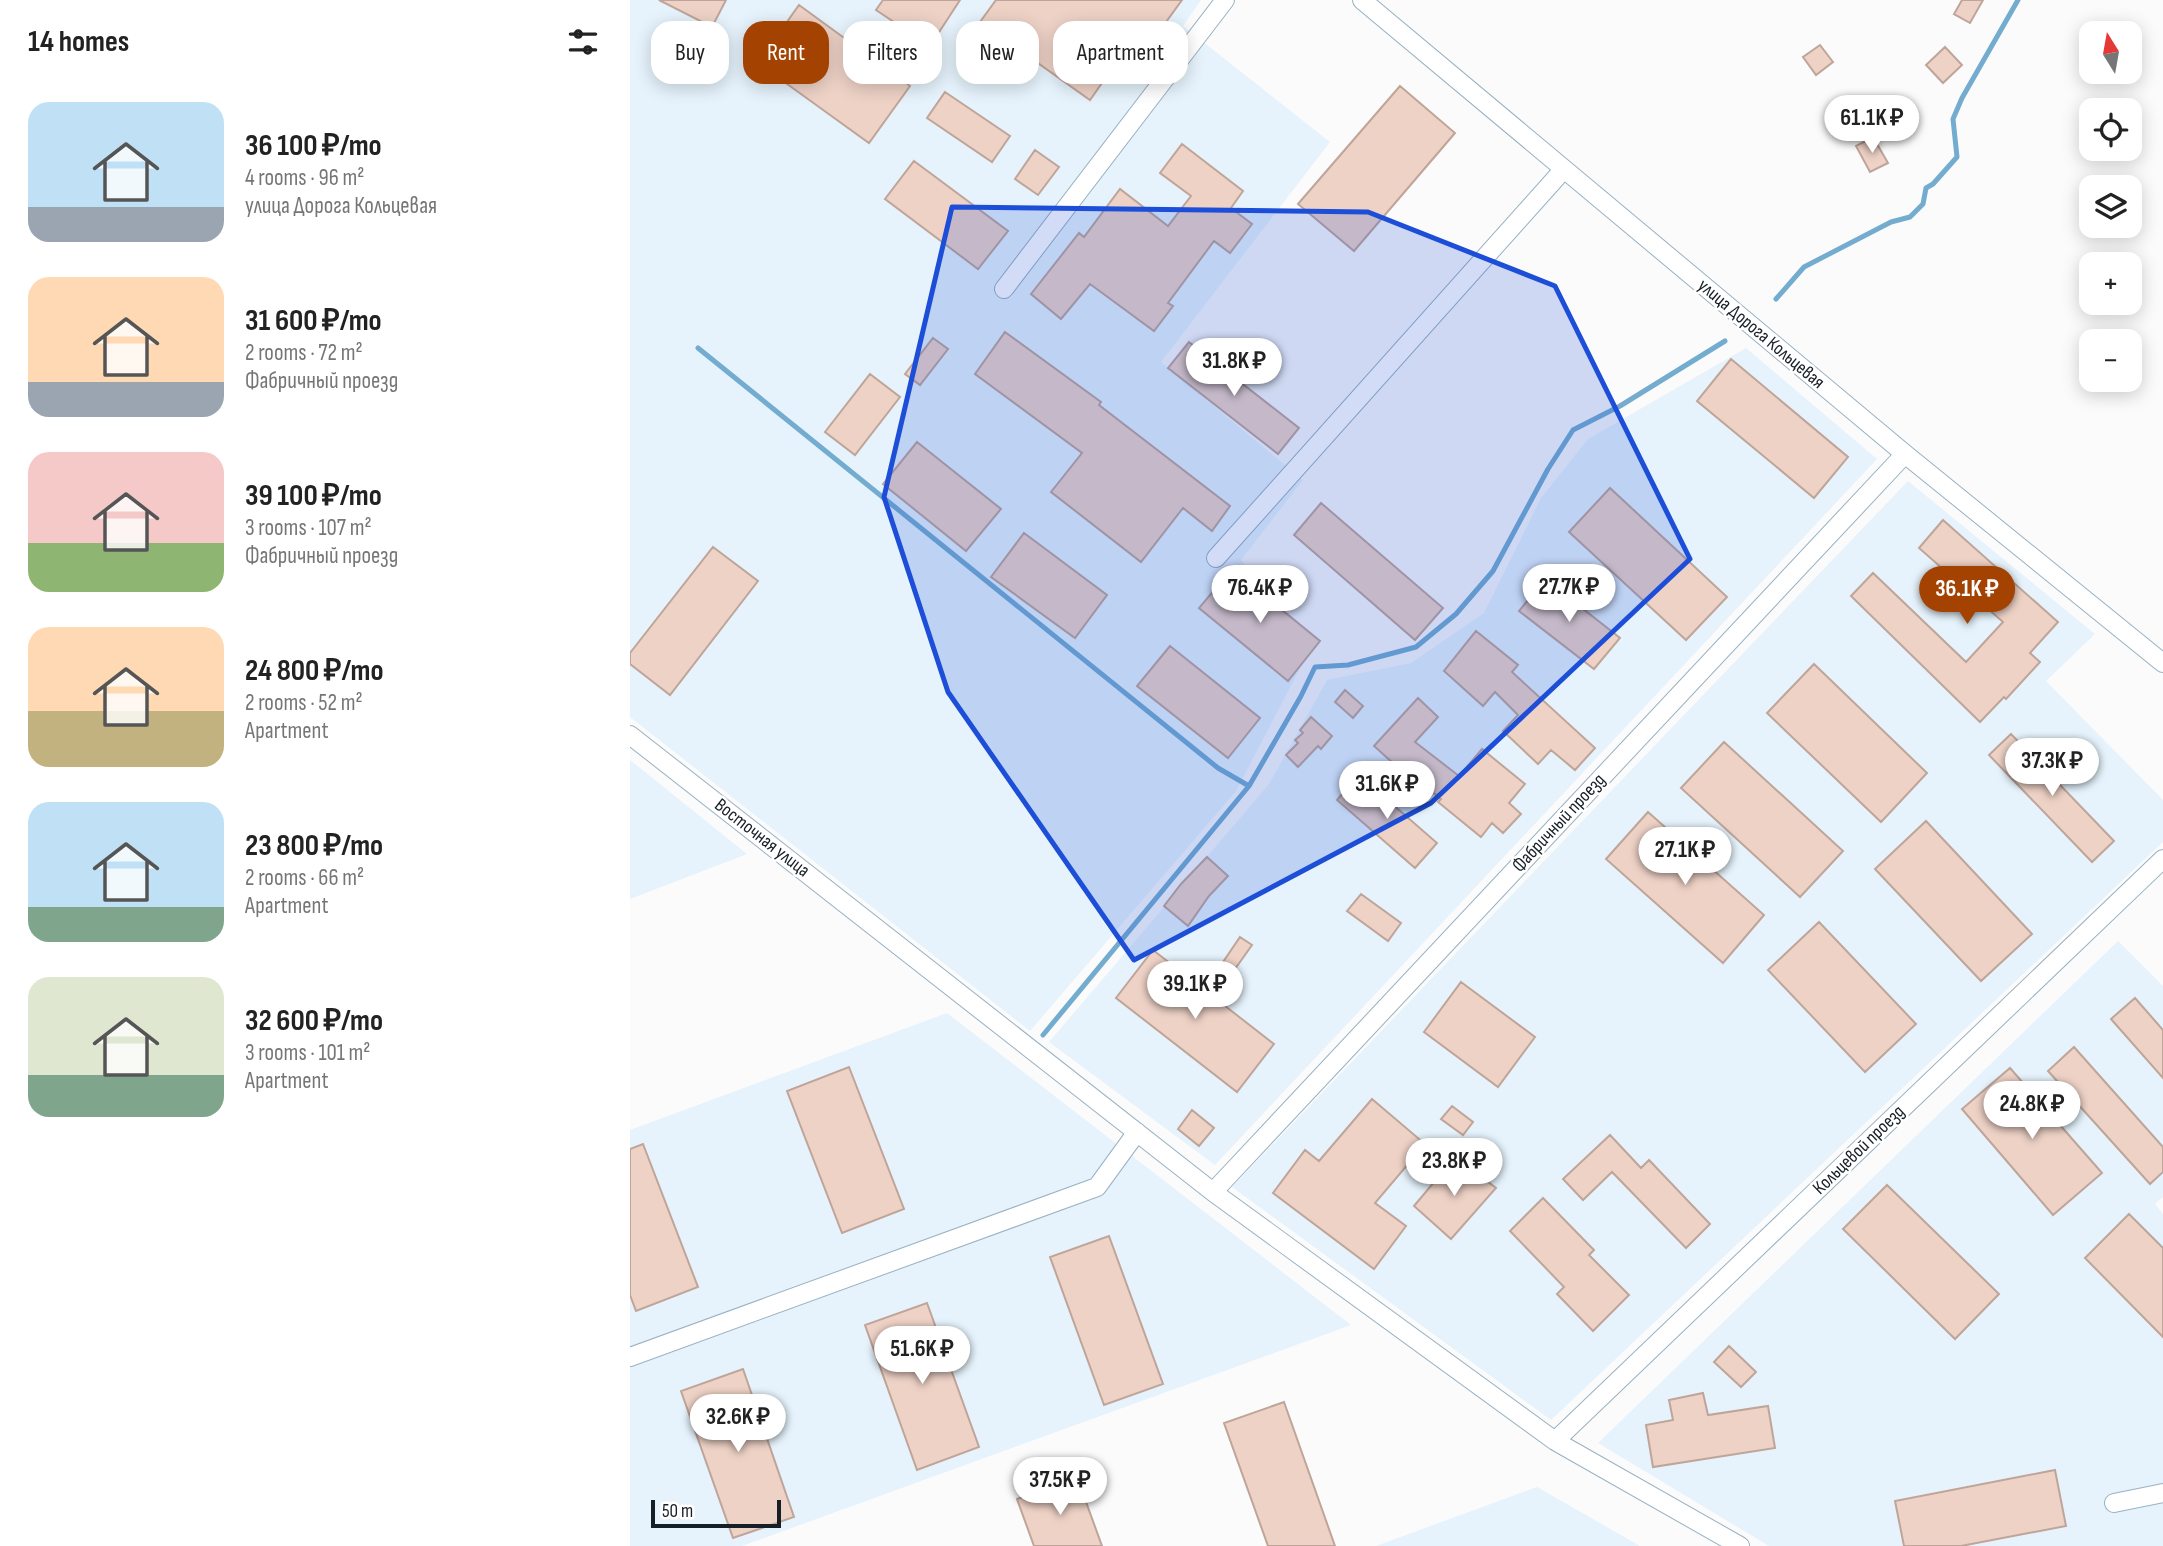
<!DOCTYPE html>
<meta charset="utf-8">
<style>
body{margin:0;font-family:"Sofia Sans Condensed",sans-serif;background:#f2f2f2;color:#222;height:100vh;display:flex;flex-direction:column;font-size:26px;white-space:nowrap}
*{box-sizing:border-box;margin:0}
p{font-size:23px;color:#767676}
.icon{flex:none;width:38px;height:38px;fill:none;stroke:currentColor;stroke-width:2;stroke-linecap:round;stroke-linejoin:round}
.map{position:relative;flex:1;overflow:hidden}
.sheet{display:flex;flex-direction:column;background:#fff;width:630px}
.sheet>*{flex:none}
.guide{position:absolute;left:21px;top:21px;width:665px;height:63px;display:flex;gap:14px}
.needle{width:46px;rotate:349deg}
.buttons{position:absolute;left:1449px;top:21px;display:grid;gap:14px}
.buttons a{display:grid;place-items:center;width:63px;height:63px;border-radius:14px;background:#fff;box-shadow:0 4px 18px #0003;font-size:35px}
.scale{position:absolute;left:21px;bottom:18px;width:130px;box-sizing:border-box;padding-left:7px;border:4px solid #161f25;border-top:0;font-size:19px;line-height:24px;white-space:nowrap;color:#161f25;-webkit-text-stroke:5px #fff;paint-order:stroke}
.price{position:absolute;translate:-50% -60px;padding:0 16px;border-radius:24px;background:#fff;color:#222;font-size:23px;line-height:46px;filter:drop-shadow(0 2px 4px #0008)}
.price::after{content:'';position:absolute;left:50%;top:42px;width:21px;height:16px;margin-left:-10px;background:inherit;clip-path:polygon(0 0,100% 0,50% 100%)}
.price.on{background:#a44201;color:#fff}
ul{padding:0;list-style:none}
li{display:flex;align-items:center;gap:21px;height:175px;padding:0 28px}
li span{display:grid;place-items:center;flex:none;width:196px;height:140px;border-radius:21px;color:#555}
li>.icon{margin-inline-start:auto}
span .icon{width:84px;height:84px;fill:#fffc;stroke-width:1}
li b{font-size:30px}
h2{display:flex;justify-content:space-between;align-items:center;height:84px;padding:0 28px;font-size:30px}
.tag{padding:0 24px;border-radius:21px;background:#fff;box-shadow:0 4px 18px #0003;font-size:24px;line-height:63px}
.tag.on{background:#a44201;color:#fff}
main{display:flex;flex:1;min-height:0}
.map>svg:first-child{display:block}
.built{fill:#e6f3fc}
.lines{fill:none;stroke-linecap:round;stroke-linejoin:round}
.stream{stroke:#74acd0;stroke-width:5}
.building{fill:#eed2c6;stroke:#bfa599;stroke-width:2}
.minor-casing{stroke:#99b1c1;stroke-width:20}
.minor{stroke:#fff;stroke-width:18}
.marked{fill:#1d4ed8;fill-opacity:0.2;stroke:#1d4ed8;stroke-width:5;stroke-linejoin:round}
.labels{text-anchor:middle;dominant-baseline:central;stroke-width:5;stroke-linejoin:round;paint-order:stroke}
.street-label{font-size:19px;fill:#161f25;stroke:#fff}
</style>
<main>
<section class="sheet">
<h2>14 homes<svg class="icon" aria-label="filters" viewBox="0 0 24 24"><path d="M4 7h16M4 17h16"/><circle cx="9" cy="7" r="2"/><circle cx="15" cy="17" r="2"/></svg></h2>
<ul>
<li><span style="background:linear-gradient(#bfe0f5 75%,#9aa5b1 0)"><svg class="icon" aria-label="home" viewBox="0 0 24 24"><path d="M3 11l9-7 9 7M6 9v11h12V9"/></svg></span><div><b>36 100 ₽/mo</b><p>4 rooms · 96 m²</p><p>улица Дорога Кольцевая</p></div></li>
<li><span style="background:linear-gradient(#ffd9b3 75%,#9aa5b1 0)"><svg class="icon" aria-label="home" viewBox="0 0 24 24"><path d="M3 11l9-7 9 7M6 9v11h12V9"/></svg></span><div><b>31 600 ₽/mo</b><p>2 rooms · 72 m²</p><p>Фабричный проезд</p></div></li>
<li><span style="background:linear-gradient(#f6c9c9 65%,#8fb573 0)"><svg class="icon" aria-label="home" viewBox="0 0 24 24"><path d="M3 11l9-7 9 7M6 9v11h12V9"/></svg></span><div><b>39 100 ₽/mo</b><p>3 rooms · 107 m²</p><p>Фабричный проезд</p></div></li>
<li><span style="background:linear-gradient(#ffd9b3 60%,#c2b280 0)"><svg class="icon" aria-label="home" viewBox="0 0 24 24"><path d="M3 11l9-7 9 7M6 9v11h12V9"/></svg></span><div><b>24 800 ₽/mo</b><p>2 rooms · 52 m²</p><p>Apartment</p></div></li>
<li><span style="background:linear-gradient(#bfe0f5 75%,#7fa58c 0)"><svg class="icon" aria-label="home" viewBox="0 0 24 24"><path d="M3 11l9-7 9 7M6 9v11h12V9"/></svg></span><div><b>23 800 ₽/mo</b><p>2 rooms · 66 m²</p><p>Apartment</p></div></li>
<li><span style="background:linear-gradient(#dfe7d0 70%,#7fa58c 0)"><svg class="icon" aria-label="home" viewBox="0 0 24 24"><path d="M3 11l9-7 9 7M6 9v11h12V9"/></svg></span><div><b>32 600 ₽/mo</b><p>3 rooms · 101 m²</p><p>Apartment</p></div></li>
</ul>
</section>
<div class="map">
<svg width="1533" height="1546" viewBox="0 0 1533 1546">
<rect width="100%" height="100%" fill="#fbfbfb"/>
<!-- built -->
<path class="built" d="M0 0H571L553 26 700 142 531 362 673 480 611 560 680 649 606 791 400 1031 0 717Z
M1116 348 1247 459 585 1165 419 1042 639 784 697 680 781 663 854 613 911 498 958 439Z
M1278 481 1465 634 1416 681 1533 800V842L921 1420 602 1187Z
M0 760 117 854 0 899Z
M1488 941 1533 986V1197L1525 1204 1533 1214V1546H1139L968 1443Z
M317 1013 721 1325 112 1546H0V1130Z
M907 1487 1010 1546H746Z"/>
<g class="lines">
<!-- stream -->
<path class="stream" d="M1146 299 1174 267 1261 222 1280 217 1293 204 1296 188 1303 184 1327 157 1323 119 1332 98 1388 0
M68 348 588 768 619 786 413 1035
M619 786 671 696 685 667 718 665 786 647 826 614 863 571 918 469 943 430 990 406 1095 341"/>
</g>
<!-- building -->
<path class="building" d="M29 0H96L82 27Z
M253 0H330L300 46 246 10Z
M366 0H552L528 33 514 23 460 100 350 22Z
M1332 0H1353L1340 23 1324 14Z
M169 5 280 86 239 143 128 63Z
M1190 45 1203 62 1186 75 1173 57Z
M1315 47 1332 65 1313 83 1296 65Z
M770 86 825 133 724 251 668 204Z
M315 92 380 136 362 162 297 118Z
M1243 137 1258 163 1240 172 1226 146Z
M552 144 613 191 601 208 622 224 600 253 584 241 538 303 543 306 524 331 460 284 431 319 401 294 449 233 454 237 490 189 538 226 561 196 530 173Z
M405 150 429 167 408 195 385 179Z
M284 161 378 231 348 269 255 199Z
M375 332 471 402 469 405 600 506 582 531 553 508 511 562 421 492 452 453 345 374Z
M303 338 318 349 290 385 275 374Z
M559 342 669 428 648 454 538 368Z
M1101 359 1218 457 1184 498 1067 401Z
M240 374 270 397 225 455 195 432Z
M287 442 371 509 336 551 253 484Z
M980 488 1097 597 1056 640 939 532Z
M691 503 813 608 785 640 664 535Z
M1313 520 1428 622 1400 653 1410 662 1376 699 1374 697 1350 722 1221 596 1243 573 1336 662 1373 622 1289 548Z
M394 533 477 595 445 638 361 577Z
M83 547 128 581 40 695 0 664V653Z
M602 569 690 641 658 681 569 608Z
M915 579 990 638 964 669 889 611Z
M846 631 888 665 882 672 965 748 945 770 921 750 908 764 873 731 888 715 865 692 853 706 814 671Z
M540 646 630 718 598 758 507 686Z
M1184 664 1297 773 1251 822 1137 713Z
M715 690 733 706 723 718 705 702Z
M788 698 808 717 785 742 829 776 852 749 895 784 879 803 891 814 873 833 862 823 851 837 808 802 811 799 766 763 764 764 744 746Z
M681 717 702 736 691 749 688 746 668 767 656 755 668 743 665 740 673 733 670 730Z
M1381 734 1484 841 1462 862 1359 755Z
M1094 742 1213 851 1170 897 1051 788Z
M729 775 807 843 785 868 707 800Z
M1018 812 1134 915 1093 963 976 859Z
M1296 821 1402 934 1351 981 1245 869Z
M577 857 598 876 579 896 558 926 534 906 551 884Z
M731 894 771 923 758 941 717 911Z
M1189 922 1286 1024 1235 1072 1138 970Z
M610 937 622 945 600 976 589 968Z
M523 950 644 1044 607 1092 486 998Z
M831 982 905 1037 868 1087 794 1032Z
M1505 998 1533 1030V1078L1481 1019Z
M1444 1047 1533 1147V1172L1520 1184 1418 1071Z
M219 1067 274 1209 212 1233 157 1091Z
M1380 1068 1472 1173 1423 1215 1332 1109Z
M742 1099 795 1144 745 1203 776 1226 744 1269 643 1193 675 1150 689 1161Z
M822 1106 843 1122 833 1135 811 1119Z
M562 1110 584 1128 569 1146 548 1129Z
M980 1135 1011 1168 1019 1160 1080 1224 1056 1248 982 1172 953 1200 933 1179Z
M13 1144 68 1287 6 1311 0 1295V1149Z
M825 1157 866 1188 821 1239 784 1206Z
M1257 1185 1369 1294 1325 1339 1213 1229Z
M913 1198 964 1250 959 1255 999 1295 963 1331 927 1294 934 1287 880 1231Z
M1499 1214 1533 1248V1337L1455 1258Z
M479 1236 533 1384 474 1405 420 1257Z
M297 1303 349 1447 287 1470 235 1325Z
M1099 1346 1126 1372 1111 1387 1084 1362Z
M113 1369 164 1517 103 1538 51 1391Z
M1073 1393 1078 1415 1138 1406 1145 1448 1023 1467 1016 1425 1043 1420 1039 1400Z
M654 1402 705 1546H638L594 1423Z
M1425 1470 1436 1526 1331 1546H1274L1265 1501Z
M447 1477 472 1546H404L387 1499Z"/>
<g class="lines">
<defs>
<path id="minor" d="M732 0 1275 454 1533 663
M374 289 595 0
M586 558 934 169
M0 735 583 1192 925 1441 1110 1546
M583 1192 1275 454
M0 1357 467 1187 507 1132
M925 1441 1533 859
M1484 1503 1533 1493"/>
</defs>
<!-- minor casing -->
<use href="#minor" class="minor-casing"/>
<!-- minor -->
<use href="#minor" class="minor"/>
</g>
<!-- marked area -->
<path class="marked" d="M322 207 738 212 925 286 1060 559 801 803 504 960 318 692 254 497Z"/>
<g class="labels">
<!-- street labels -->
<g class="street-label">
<text transform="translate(1131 334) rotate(40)">улица Дорога Кольцевая</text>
<text transform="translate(929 823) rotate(-47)">Фабричный проезд</text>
<text transform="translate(132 838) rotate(38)">Восточная улица</text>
<text transform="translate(1229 1150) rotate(-44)">Кольцевой проезд</text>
</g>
</g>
</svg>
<div class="buttons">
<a><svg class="needle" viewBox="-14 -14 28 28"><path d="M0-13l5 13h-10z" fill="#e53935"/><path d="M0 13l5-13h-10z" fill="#767676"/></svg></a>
<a><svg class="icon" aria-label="locate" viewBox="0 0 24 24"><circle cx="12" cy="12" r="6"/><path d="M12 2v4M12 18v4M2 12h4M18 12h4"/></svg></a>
<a><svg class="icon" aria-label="layers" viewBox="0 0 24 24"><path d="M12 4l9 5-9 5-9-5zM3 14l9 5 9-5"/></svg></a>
<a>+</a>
<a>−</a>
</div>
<div class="scale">50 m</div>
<b class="price" style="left:1242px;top:155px">61.1K ₽</b>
<b class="price" style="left:604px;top:398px">31.8K ₽</b>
<b class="price" style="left:939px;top:624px">27.7K ₽</b>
<b class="price" style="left:630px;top:625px">76.4K ₽</b>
<b class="price on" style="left:1337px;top:626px">36.1K ₽</b>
<b class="price" style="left:1422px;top:798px">37.3K ₽</b>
<b class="price" style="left:757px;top:821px">31.6K ₽</b>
<b class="price" style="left:1055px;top:887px">27.1K ₽</b>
<b class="price" style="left:565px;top:1021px">39.1K ₽</b>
<b class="price" style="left:1402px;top:1141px">24.8K ₽</b>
<b class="price" style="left:824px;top:1198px">23.8K ₽</b>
<b class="price" style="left:292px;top:1386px">51.6K ₽</b>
<b class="price" style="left:108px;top:1454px">32.6K ₽</b>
<b class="price" style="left:430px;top:1517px">37.5K ₽</b>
<div class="guide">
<a class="tag">Buy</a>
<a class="tag on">Rent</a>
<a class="tag">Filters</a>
<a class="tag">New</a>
<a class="tag">Apartment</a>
</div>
</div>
</main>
